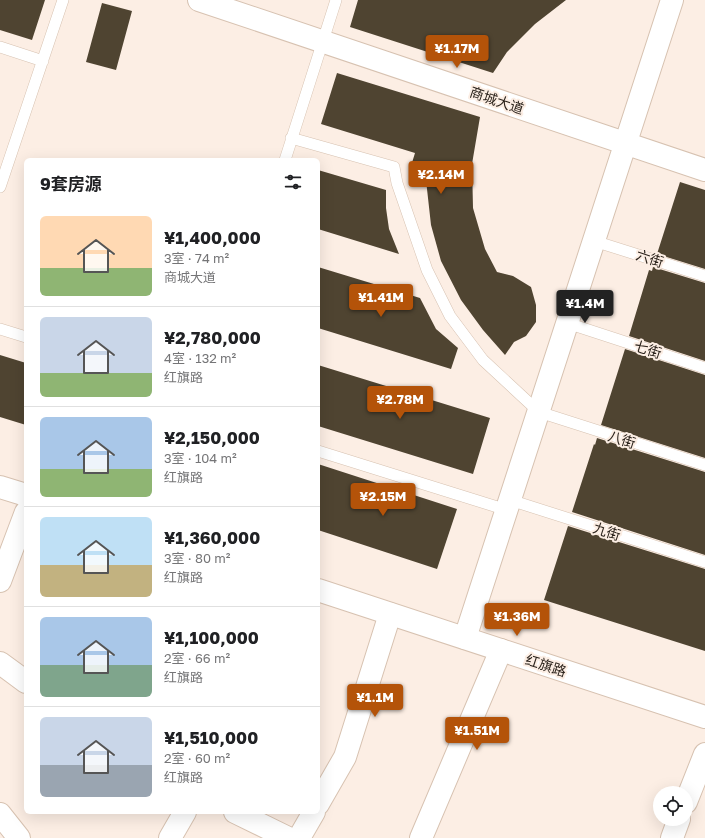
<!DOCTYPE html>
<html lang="zh">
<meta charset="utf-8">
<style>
body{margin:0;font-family:"Golos Text","Noto Sans SC",sans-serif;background:#f6f6f6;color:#202124;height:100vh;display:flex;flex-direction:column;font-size:15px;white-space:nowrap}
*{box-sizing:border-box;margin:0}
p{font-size:13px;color:#757577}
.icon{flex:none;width:22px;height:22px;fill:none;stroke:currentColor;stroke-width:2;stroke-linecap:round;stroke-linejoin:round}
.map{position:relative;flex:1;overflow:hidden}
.sheet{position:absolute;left:24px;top:158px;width:296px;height:656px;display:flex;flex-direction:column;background:#fff;border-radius:6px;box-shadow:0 4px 16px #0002}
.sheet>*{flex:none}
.buttons{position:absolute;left:653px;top:786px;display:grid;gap:8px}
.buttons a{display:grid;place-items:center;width:40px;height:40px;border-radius:50%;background:#fff;box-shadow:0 4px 16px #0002;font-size:20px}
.price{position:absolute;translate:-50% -34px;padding:0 9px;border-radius:4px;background:#b45309;color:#fff;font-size:13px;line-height:26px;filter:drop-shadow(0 1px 2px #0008)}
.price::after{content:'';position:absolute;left:50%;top:24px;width:12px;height:9px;margin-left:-6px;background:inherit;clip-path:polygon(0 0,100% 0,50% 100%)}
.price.on{background:#222;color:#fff}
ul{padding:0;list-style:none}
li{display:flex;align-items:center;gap:12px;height:100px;padding:0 16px}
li+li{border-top:1px solid #e0e0e0}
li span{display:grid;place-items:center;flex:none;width:112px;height:80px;border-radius:6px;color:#555}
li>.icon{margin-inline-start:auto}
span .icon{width:48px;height:48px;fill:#fffc;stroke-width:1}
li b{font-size:17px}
h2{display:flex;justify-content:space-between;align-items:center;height:48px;padding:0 16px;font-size:17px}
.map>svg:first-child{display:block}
.building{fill:#4f4431}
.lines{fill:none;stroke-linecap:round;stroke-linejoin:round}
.lane-casing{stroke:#d7c2b1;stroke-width:12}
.street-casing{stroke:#d7c2b1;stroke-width:24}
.secondary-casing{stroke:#d7c2b1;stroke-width:24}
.lane{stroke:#fff;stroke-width:11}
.street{stroke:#fff;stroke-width:22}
.secondary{stroke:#fff;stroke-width:22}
.labels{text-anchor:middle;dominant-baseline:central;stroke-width:4;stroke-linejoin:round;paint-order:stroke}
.street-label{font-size:14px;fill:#2a221b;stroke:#fceee4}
</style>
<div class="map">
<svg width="705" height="838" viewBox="0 0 705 838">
<rect width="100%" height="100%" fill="#fceee4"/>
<!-- building -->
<path class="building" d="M0 0H45L32 40 0 30Z
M358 0H566L535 24 507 52 493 73 350 27Z
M102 3 132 11 116 70 86 62Z
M337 73 480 117 472 164 473 208 485 249 497 272 513 276 531 287 536 305V322L526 336 514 342 505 355 483 330 461 300 441 261 431 225 425 171 411 166 415 153 321 124Z
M318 170 386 190V208L389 229 399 254 318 229Z
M680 182 705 190V269L657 254Z
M318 267 420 298 436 329 458 348 451 369 318 328Z
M653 267 705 283V361L629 336 649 270 652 271Z
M625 349 705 375V458L601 425Z
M0 355 26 363V425L0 417Z
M318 365 490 418 473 474 318 426Z
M597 438 705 472V555L572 512 594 444 595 445Z
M318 464 457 509 437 569 318 530Z
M568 526 705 569V651L544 600Z"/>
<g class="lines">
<defs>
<path id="lane" d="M0 47 43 61
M291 138 394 167 397 183 427 270 450 316 483 360 539 412 705 465
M285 160 336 0
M0 187 63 0
M594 241 705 276
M567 323 705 368
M0 329 26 337
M318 451 507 510
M510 500 705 562"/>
<path id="street" d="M199 0 705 170
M0 581 26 512
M465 638 672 0
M0 663 26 682
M686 802 705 754
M318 804 345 757 390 614
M235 812 288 838
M0 814 19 838
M170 838 185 812
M299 838 314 812
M421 838 501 650
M672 838 679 819"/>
<path id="secondary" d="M0 487 26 495
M318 590 705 717"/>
</defs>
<!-- lane casing -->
<use href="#lane" class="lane-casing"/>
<!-- street casing -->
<use href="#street" class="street-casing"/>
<!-- secondary casing -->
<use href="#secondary" class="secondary-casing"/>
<!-- lane -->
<use href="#lane" class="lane"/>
<!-- street -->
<use href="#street" class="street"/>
<!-- secondary -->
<use href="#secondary" class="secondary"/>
</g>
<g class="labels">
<!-- street labels -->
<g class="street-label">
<text transform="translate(497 100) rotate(19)">商城大道</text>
<text transform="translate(650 258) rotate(18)">六街</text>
<text transform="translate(648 349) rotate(18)">七街</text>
<text transform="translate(622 439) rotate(18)">八街</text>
<text transform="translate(607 531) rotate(18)">九街</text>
<text transform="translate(546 665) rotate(18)">红旗路</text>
</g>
</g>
</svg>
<div class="buttons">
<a><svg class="icon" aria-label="locate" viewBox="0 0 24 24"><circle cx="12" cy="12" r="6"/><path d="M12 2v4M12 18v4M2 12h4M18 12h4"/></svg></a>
</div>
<b class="price" style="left:457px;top:69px">¥1.17M</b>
<b class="price" style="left:441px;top:195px">¥2.14M</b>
<b class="price" style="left:381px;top:318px">¥1.41M</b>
<b class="price on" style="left:585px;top:324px">¥1.4M</b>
<b class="price" style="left:400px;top:420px">¥2.78M</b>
<b class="price" style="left:383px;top:517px">¥2.15M</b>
<b class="price" style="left:517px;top:637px">¥1.36M</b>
<b class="price" style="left:375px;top:718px">¥1.1M</b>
<b class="price" style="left:477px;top:751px">¥1.51M</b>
<section class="sheet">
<h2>9套房源<svg class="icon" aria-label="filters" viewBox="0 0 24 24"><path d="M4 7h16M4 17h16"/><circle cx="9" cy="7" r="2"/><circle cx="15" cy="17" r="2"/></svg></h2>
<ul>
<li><span style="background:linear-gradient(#ffd9b3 65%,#8fb573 0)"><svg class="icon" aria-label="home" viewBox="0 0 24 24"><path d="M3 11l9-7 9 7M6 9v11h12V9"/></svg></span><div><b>¥1,400,000</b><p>3室 · 74 m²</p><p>商城大道</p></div></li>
<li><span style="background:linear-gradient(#c9d6e8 70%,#8fb573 0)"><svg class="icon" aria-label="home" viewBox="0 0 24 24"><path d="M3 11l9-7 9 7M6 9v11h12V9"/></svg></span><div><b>¥2,780,000</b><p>4室 · 132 m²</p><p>红旗路</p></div></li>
<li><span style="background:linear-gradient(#a9c7e8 65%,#8fb573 0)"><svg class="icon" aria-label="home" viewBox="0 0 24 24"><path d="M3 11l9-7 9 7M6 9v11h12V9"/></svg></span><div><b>¥2,150,000</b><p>3室 · 104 m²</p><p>红旗路</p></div></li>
<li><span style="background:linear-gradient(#bfe0f5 60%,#c2b280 0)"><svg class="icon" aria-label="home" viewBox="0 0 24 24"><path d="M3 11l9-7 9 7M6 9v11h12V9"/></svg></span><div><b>¥1,360,000</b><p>3室 · 80 m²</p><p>红旗路</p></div></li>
<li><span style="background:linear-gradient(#a9c7e8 60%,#7fa58c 0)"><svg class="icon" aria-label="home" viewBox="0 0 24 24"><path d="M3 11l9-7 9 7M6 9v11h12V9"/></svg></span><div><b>¥1,100,000</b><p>2室 · 66 m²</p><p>红旗路</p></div></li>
<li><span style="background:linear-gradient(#c9d6e8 60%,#9aa5b1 0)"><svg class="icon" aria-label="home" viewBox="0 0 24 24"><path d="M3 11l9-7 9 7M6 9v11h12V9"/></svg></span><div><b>¥1,510,000</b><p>2室 · 60 m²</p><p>红旗路</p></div></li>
</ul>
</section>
</div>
